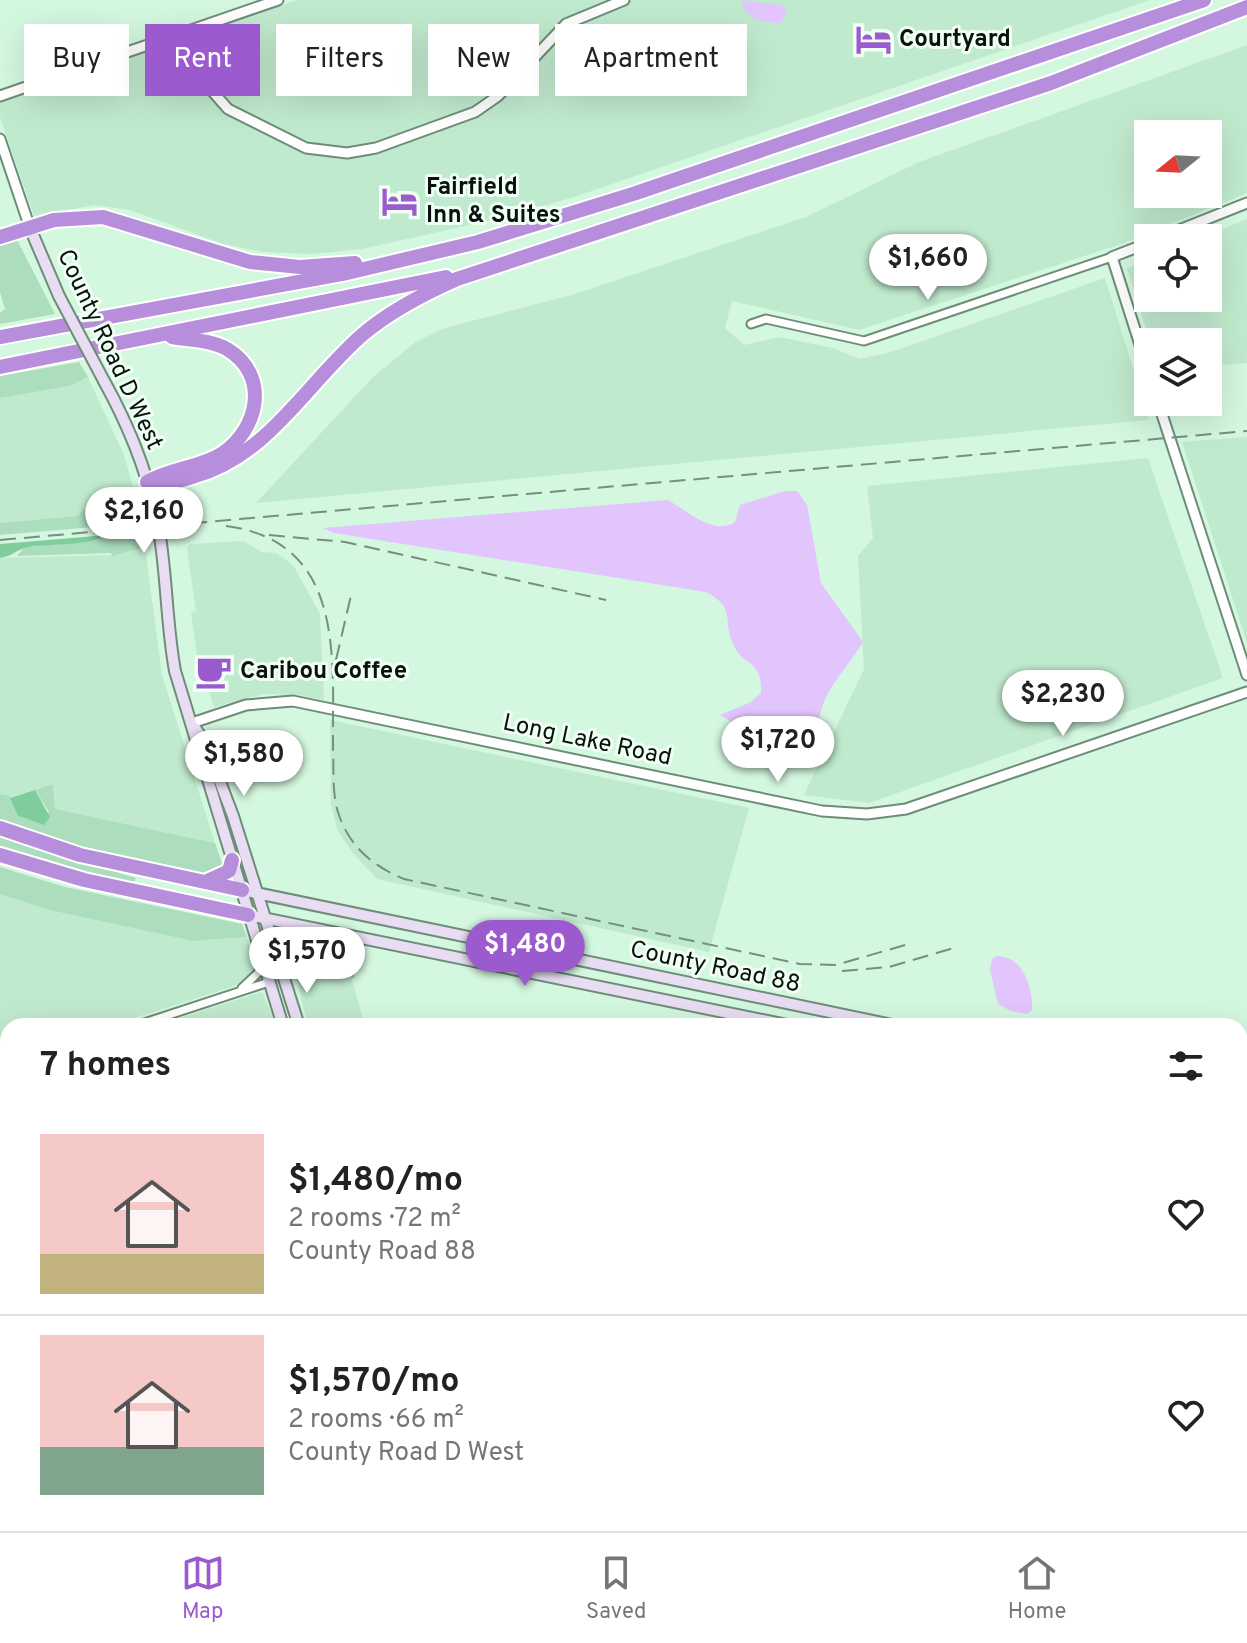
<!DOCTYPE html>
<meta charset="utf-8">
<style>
body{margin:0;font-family:Overpass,sans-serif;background:#f6f6f6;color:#222;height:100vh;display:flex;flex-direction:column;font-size:30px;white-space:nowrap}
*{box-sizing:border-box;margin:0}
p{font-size:26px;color:#767676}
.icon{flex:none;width:44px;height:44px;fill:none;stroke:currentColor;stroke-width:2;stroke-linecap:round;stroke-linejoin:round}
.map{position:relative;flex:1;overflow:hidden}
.side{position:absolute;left:0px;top:1018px;width:1248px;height:514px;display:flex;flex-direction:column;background:#fff;border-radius:24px 24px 0 0;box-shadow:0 8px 32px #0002}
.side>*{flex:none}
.hud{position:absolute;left:24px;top:24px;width:800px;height:72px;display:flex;gap:16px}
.needle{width:52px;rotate:252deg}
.controls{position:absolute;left:1134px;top:120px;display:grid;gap:16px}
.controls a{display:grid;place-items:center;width:88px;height:88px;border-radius:0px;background:#fff;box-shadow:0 8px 32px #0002;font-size:40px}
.price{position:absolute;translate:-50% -68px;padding:0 18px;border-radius:28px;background:#fff;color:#222;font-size:26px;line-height:52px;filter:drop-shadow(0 2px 4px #0008)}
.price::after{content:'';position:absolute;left:50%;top:48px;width:24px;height:18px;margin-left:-12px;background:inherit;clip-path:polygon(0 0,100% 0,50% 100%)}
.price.active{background:#9c5acf;color:#fff}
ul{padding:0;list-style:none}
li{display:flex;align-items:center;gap:24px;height:200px;padding:0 40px}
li+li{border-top:2px solid #e0e0e0}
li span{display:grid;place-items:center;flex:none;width:224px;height:160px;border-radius:0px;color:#555}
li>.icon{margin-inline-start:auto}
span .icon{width:96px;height:96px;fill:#fffc;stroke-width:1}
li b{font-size:34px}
h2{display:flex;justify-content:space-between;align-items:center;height:96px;padding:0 40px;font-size:34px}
.chip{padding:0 28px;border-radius:0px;background:#fff;box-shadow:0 8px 32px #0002;font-size:28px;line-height:72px}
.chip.active{background:#9c5acf;color:#fff}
.tab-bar{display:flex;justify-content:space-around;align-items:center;height:112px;border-top:2px solid #e0e0e0;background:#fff;font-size:22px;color:#767676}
.tab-bar a{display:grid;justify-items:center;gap:4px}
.tab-bar .active{color:#9c5acf}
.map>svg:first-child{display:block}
.built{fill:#c0eace;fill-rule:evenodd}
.green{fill:#acddbd}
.forest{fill:#80cc9d}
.water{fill:#e2c5fd}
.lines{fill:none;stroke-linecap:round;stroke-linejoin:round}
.minor-casing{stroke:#6d8d78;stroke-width:11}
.tertiary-casing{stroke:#6d8d78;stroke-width:13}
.secondary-casing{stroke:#6d8d78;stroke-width:14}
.motorway-casing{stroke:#fff;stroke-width:18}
.minor{stroke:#fff;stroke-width:7}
.tertiary{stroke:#fff;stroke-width:9}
.secondary{stroke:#e9ddf4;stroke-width:10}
.motorway{stroke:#b78edb;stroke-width:14}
.rail{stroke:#768f7e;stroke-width:2;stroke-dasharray:16 8;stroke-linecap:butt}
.secondary-bridge-casing{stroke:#6d8d78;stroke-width:14;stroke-linecap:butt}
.secondary-bridge{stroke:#e9ddf4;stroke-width:10}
.labels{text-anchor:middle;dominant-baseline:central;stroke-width:6;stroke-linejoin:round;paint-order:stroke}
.poi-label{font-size:24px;font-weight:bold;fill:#06120b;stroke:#f0fef4;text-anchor:start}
.street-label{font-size:24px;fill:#06120b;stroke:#f0fef4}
</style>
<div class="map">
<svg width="1247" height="1531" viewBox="0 0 1247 1531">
<rect width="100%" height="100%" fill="#d4f7df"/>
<!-- built -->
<path class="built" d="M297 0H1150L574 197 501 218 362 249 312 254 263 252 223 244 130 210 95 205 34 216 0 117V102Z
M1247 45V193L1118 245 859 330 732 301 725 328 744 345 779 337 833 348 860 359 891 352 1105 278 1149 420 256 503 373 377 417 341 445 328 575 294 806 217 919 162ZM1148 134H1208V194H1148Z
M1247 219V363L1208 366V342H1150L1127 268 1148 260V298H1208V238H1201Z
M88 377 124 455 138 504 84 510 77 516 0 523V398L70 386Z
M1247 437V643L1182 442Z
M1148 458 1223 678 869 803 804 795 864 669 858 556 873 538 867 486Z
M243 541 262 552 276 553 293 565 320 614 324 700 299 695 264 694 214 707 197 656 191 612 196 611 187 548 190 544Z
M145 547 162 675 215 843 55 809 53 784 13 797 0 794V558L112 555Z
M330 720 749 808 709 952 377 879 351 851 337 829 331 804Z
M0 894 49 910 193 941 247 937 255 965 248 978 235 986 109 1026H8V1060L0 1062Z
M349 969 365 1026H308L297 980Z
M262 992 276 1026H155L261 992Z"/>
<!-- green -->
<path class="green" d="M15 236 55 314 0 324V313L5 309 0 292V242Z
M79 362 88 377 70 386 0 398V376Z
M138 504 140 523 0 535V523L77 516 84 509Z
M142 532 145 547 112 556 111 553 17 556 24 548Z
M53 784 55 809 215 843 224 869 207 875 124 858 74 846 0 820V794L10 796 18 816 28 820 49 812 35 790Z
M0 837 136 878 134 882 93 876 0 850Z
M0 867 65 887 242 924 247 937 193 941 49 910 0 894Z"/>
<!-- forest -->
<path class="forest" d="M108 535C83 547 55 543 29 547 17 549 13 556 0 558V544Z
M35 790 50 817 44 825 18 816 10 798Z
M316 944V960L332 954 345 956 353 965 354 976 352 978 349 969 297 980 293 954Z"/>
<!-- water -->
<path class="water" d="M742 0 782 5 787 14 780 23C763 23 744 19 742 0Z
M785 491H797L807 505 821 583 863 642C841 678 818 692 817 738L779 752 720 715 751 702 761 693C763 660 744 667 734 646 721 620 738 609 706 592L334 533 323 528 668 500C687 511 714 536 735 522L740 505Z
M997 956C1023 956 1033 987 1032 1010L1027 1014 1011 1011 998 1004 990 970 992 959Z"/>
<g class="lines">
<defs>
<path id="minor" d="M751 324 766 319 864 341 1112 257
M242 988 258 973 262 960
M135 1026 269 982
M1240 1091 1247 1094
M1240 1206 1247 1209
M330 1524 332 1531
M932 1524 950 1531
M269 1531 290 1524
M634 1531 637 1524
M1155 1531 1157 1524"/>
<path id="tertiary" d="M187 31 206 84 228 109 306 148 347 153 376 148 475 112 498 96 566 24 624 0
M0 96 278 0
M0 139 30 228
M1159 238 1247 203
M1148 243 1112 257 1148 370
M1158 402 1247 675
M192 723 246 705 293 701 822 811 867 814 906 809 1247 692
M0 1074 8 1072
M0 1089 8 1087
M1240 1439 1247 1442"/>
<path id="secondary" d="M30 228 59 296
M104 381C129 426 148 473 158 524 167 573 166 622 175 671L283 1026
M195 728 205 742 233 816 299 1026
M242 890 897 1026
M248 915 792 1026
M283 964 287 939 311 928
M1240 1136 1247 1138
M1240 1158 1247 1161
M451 1524 453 1531"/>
<path id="motorway" d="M0 237 54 220 103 217 250 262 300 267 355 263
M0 337 347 273 478 242 633 194 1204 0
M0 367 446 277
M147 482C166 486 177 482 195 476 269 455 306 384 362 335 390 311 423 294 457 279L1051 83 1247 7
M147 482C171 468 200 468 223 453 259 428 270 375 227 349 211 340 190 340 172 337
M0 828 80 855 242 890
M0 855 84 880 248 915
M207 881 229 871 232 860"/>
</defs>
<!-- minor casing -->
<use href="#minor" class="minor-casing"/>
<!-- tertiary casing -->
<use href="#tertiary" class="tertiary-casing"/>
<!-- secondary casing -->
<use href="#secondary" class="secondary-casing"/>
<!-- motorway casing -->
<use href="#motorway" class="motorway-casing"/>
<!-- minor -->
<use href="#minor" class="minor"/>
<!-- tertiary -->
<use href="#tertiary" class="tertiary"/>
<!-- secondary -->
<use href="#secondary" class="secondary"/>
<!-- motorway -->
<use href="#motorway" class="motorway"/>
<!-- rail -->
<path class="rail" d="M226 526C347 542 332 660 333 751 334 771 332 793 338 812 348 845 372 866 404 879L800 964 836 965 912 943
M269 535 345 542 606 600
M0 540 1247 431
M336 660 352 591
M842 971 889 967 954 948"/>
<defs>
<path id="secondary-bridge" d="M59 296 104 381"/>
</defs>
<!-- secondary-bridge casing -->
<use href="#secondary-bridge" class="secondary-bridge-casing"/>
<!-- secondary-bridge -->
<use href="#secondary-bridge" class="secondary-bridge"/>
</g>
<!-- icons -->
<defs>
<symbol id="hotel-bare" viewBox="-9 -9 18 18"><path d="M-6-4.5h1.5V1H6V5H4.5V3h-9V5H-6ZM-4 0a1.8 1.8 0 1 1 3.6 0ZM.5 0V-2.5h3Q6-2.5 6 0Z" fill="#9c5acf" stroke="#f0fef4" stroke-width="2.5" paint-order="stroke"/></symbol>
<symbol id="cafe-bare" viewBox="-9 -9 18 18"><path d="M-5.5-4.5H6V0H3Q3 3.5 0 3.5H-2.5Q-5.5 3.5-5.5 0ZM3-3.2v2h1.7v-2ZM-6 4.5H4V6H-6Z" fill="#9c5acf" stroke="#f0fef4" stroke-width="2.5" paint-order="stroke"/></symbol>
</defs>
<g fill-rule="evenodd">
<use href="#hotel-bare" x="848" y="14" width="51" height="51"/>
<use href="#hotel-bare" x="374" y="176" width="51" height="51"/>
<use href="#cafe-bare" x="188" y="646" width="51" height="51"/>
</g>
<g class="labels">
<!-- poi labels -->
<g class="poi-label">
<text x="899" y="40">Courtyard</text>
<text x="426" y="188">Fairfield<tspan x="426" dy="28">Inn &amp; Suites</tspan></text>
<text x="240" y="672">Caribou Coffee</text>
</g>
<!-- street labels -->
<g class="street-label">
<text transform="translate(109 350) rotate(65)">County Road D West</text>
<text transform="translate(587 741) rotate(12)">Long Lake Road</text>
<text transform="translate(715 968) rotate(12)">County Road 88</text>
</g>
</g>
</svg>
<div class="controls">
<a><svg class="needle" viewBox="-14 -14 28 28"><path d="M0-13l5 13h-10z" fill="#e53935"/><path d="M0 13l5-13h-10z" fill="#767676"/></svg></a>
<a><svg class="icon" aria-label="locate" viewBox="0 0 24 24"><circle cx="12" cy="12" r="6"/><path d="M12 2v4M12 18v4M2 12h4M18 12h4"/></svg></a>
<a><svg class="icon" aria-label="layers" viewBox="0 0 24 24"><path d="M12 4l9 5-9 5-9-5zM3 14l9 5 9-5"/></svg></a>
</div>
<b class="price" style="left:928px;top:302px">$1,660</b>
<b class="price" style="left:144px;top:555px">$2,160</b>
<b class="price" style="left:1063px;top:738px">$2,230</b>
<b class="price" style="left:778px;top:784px">$1,720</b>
<b class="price" style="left:244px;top:798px">$1,580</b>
<b class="price active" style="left:525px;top:988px">$1,480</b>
<b class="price" style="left:307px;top:995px">$1,570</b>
<div class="hud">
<a class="chip">Buy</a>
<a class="chip active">Rent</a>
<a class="chip">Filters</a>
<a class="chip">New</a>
<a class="chip">Apartment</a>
</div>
<section class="side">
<h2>7 homes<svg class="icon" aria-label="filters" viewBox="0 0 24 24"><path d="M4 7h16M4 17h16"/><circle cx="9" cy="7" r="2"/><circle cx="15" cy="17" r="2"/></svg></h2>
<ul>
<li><span style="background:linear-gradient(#f6c9c9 75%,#c2b280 0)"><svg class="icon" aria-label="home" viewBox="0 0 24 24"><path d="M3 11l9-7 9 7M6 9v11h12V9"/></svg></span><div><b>$1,480/mo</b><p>2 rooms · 72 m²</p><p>County Road 88</p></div><svg class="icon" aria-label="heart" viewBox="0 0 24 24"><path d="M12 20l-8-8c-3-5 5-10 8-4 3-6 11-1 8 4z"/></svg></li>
<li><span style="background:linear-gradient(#f6c9c9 70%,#7fa58c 0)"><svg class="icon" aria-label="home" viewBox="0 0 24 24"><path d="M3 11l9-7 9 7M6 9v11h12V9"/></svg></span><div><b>$1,570/mo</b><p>2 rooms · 66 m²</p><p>County Road D West</p></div><svg class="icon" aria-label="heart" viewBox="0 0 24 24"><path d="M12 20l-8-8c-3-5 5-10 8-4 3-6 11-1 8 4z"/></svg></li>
</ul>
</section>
</div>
<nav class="tab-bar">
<a class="active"><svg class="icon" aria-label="map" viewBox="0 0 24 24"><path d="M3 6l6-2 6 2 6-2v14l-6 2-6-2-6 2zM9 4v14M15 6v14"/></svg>Map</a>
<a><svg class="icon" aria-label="saved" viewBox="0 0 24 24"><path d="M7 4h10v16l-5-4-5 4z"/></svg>Saved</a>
<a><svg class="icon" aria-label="home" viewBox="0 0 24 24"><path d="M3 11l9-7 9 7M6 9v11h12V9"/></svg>Home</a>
</nav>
